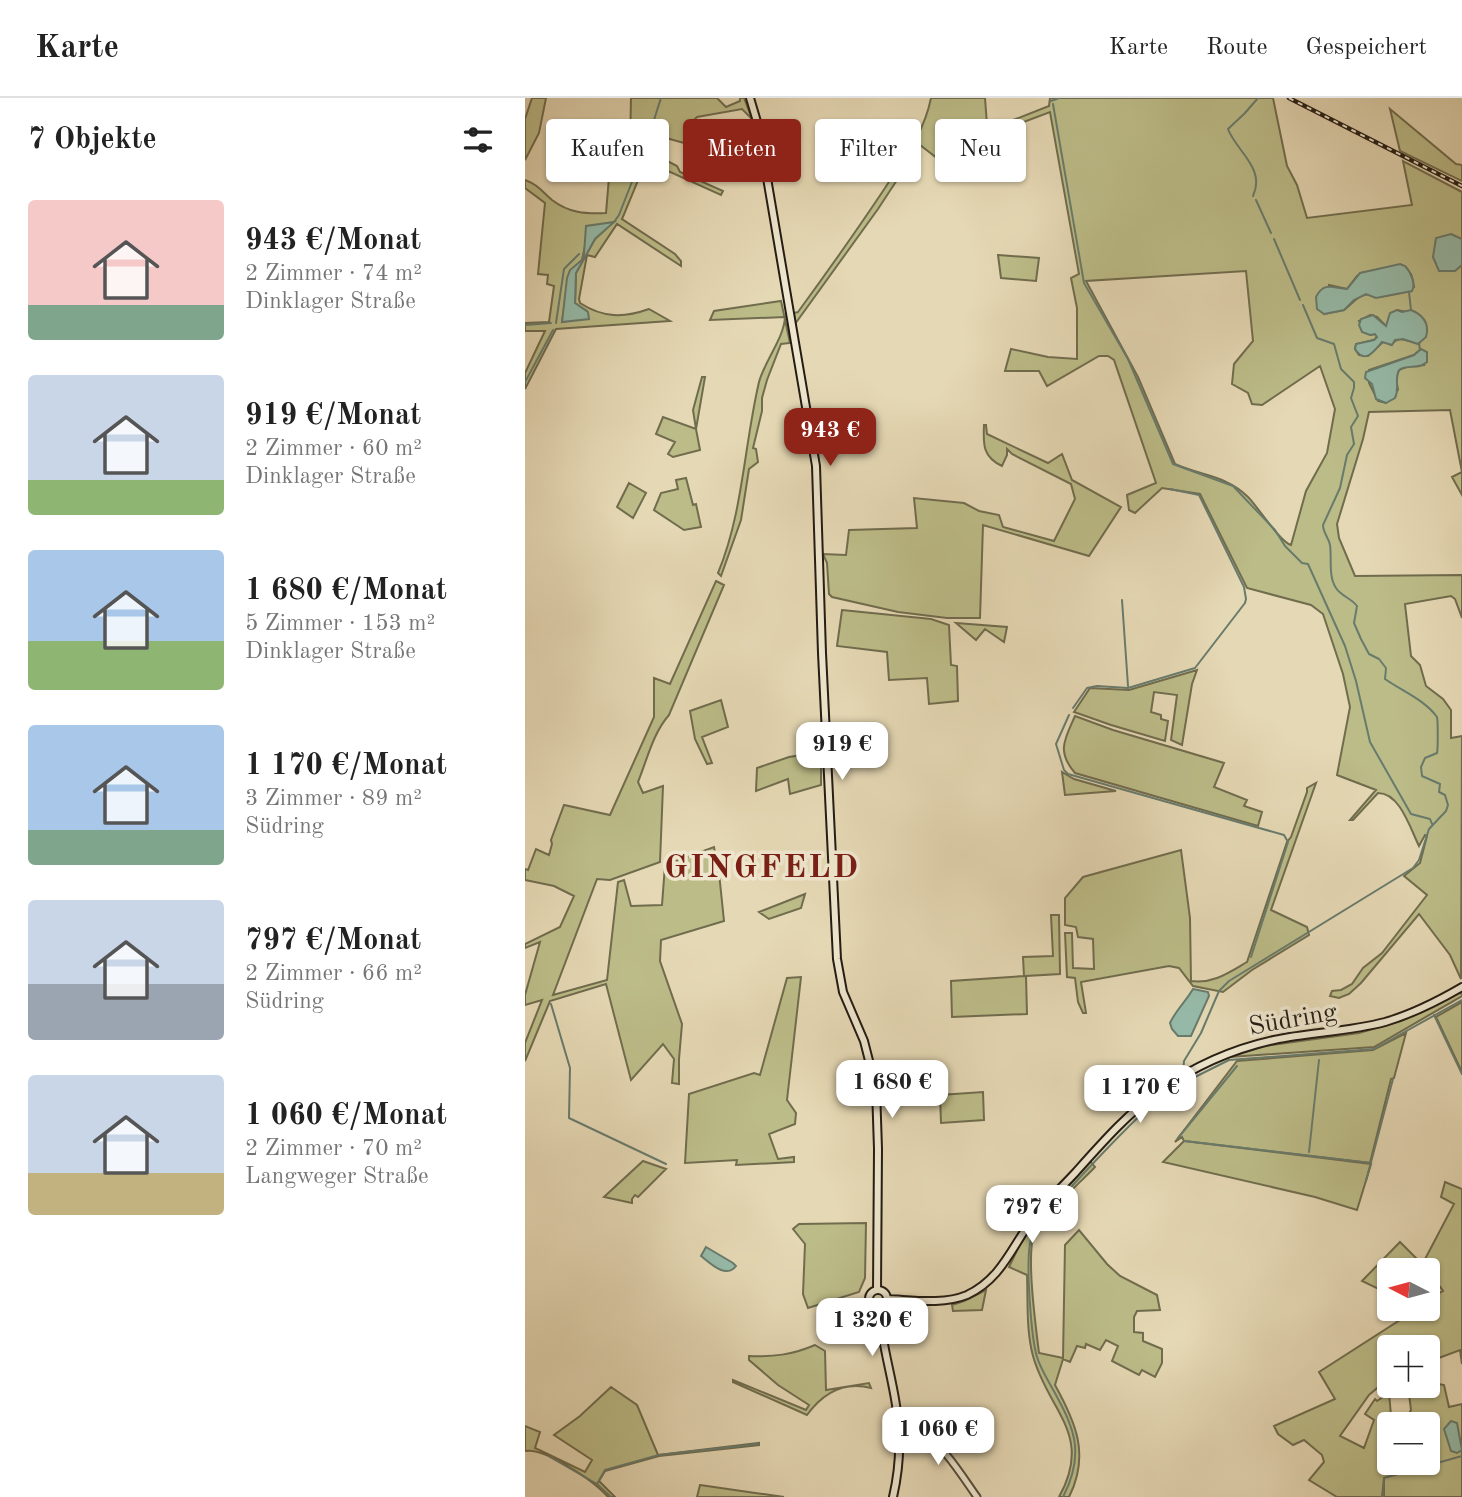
<!DOCTYPE html>
<html lang="de">
<meta charset="utf-8">
<style>
body{margin:0;font-family:"Old Standard TT",serif;background:#f6f6f6;color:#222;height:100vh;display:flex;flex-direction:column;font-size:26px;white-space:nowrap}
*{box-sizing:border-box;margin:0}
p{font-size:23px;color:#767676}
.icon{flex:none;width:38px;height:38px;fill:none;stroke:currentColor;stroke-width:2;stroke-linecap:round;stroke-linejoin:round}
.map{position:relative;flex:1;overflow:hidden}
.side{display:flex;flex-direction:column;background:#fff;width:525px}
.side>*{flex:none}
.hud{position:absolute;left:21px;top:21px;width:665px;height:63px;display:flex;gap:14px}
.needle{width:46px;rotate:276deg}
.buttons{position:absolute;left:852px;top:1160px;display:grid;gap:14px}
.buttons a{display:grid;place-items:center;width:63px;height:63px;border-radius:7px;background:#fff;box-shadow:0 2px 5px #0004;font-size:35px}
.price{position:absolute;translate:-50% -60px;padding:0 16px;border-radius:14px;background:#fff;color:#222;font-size:23px;line-height:46px;filter:drop-shadow(0 2px 4px #0008)}
.price::after{content:'';position:absolute;left:50%;top:42px;width:21px;height:16px;margin-left:-10px;background:inherit;clip-path:polygon(0 0,100% 0,50% 100%)}
.price.active{background:#8f2418;color:#fff}
ul{padding:0;list-style:none}
li{display:flex;align-items:center;gap:21px;height:175px;padding:0 28px}
li span{display:grid;place-items:center;flex:none;width:196px;height:140px;border-radius:7px;color:#555}
li>.icon{margin-inline-start:auto}
span .icon{width:84px;height:84px;fill:#fffc;stroke-width:1}
li b{font-size:30px}
h2{display:flex;justify-content:space-between;align-items:center;height:84px;padding:0 28px;font-size:30px}
.tag{padding:0 24px;border-radius:7px;background:#fff;box-shadow:0 2px 5px #0004;font-size:24px;line-height:63px}
.tag.active{background:#8f2418;color:#fff}
header{display:flex;align-items:center;gap:42px;box-sizing:border-box;height:98px;padding:0 35px;background:#fff;border-bottom:2px solid #e0e0e0}
header strong{font-size:33px}
nav{display:flex;gap:38px;margin-inline-start:auto;font-size:24px}
main{display:flex;flex:1;min-height:0}
.map>svg:first-child{display:block}
.green{fill:#bcbc88;stroke:#706c4e;stroke-width:2;fill-rule:evenodd}
.water{fill:#96bba9;stroke:#687b6d;stroke-width:2}
.lines{fill:none;stroke-linecap:round;stroke-linejoin:round}
.stream{stroke:#687b6d;stroke-width:2}
.tertiary-casing{stroke:#544b3b;stroke-width:9}
.secondary-casing{stroke:#241c13;stroke-width:10}
.tertiary{stroke:#eee6ce;stroke-width:5}
.secondary{stroke:#eee6ce;stroke-width:6}
.rail-casing{stroke:#241c13;stroke-width:4.5}
.rail{stroke:#eee6ce;stroke-width:2;stroke-dasharray:5;stroke-linecap:butt}
.labels{text-anchor:middle;dominant-baseline:central;stroke-width:7;stroke-linejoin:round;paint-order:stroke}
.street-label{font-size:26px;fill:#241c13;stroke:#eee6ce}
.district-label{font-size:33px;font-weight:bold;letter-spacing:2px;fill:#7a1f14;stroke:#eee6ce}
</style>
<header>
<strong>Karte</strong>
<nav><a>Karte</a><a>Route</a><a>Gespeichert</a></nav>
</header>
<main>
<section class="side">
<h2>7 Objekte<svg class="icon" aria-label="filters" viewBox="0 0 24 24"><path d="M4 7h16M4 17h16"/><circle cx="9" cy="7" r="2"/><circle cx="15" cy="17" r="2"/></svg></h2>
<ul>
<li><span style="background:linear-gradient(#f6c9c9 75%,#7fa58c 0)"><svg class="icon" aria-label="home" viewBox="0 0 24 24"><path d="M3 11l9-7 9 7M6 9v11h12V9"/></svg></span><div><b>943 €/Monat</b><p>2 Zimmer · 74 m²</p><p>Dinklager Straße</p></div></li>
<li><span style="background:linear-gradient(#c9d6e8 75%,#8fb573 0)"><svg class="icon" aria-label="home" viewBox="0 0 24 24"><path d="M3 11l9-7 9 7M6 9v11h12V9"/></svg></span><div><b>919 €/Monat</b><p>2 Zimmer · 60 m²</p><p>Dinklager Straße</p></div></li>
<li><span style="background:linear-gradient(#a9c7e8 65%,#8fb573 0)"><svg class="icon" aria-label="home" viewBox="0 0 24 24"><path d="M3 11l9-7 9 7M6 9v11h12V9"/></svg></span><div><b>1 680 €/Monat</b><p>5 Zimmer · 153 m²</p><p>Dinklager Straße</p></div></li>
<li><span style="background:linear-gradient(#a9c7e8 75%,#7fa58c 0)"><svg class="icon" aria-label="home" viewBox="0 0 24 24"><path d="M3 11l9-7 9 7M6 9v11h12V9"/></svg></span><div><b>1 170 €/Monat</b><p>3 Zimmer · 89 m²</p><p>Südring</p></div></li>
<li><span style="background:linear-gradient(#c9d6e8 60%,#9aa5b1 0)"><svg class="icon" aria-label="home" viewBox="0 0 24 24"><path d="M3 11l9-7 9 7M6 9v11h12V9"/></svg></span><div><b>797 €/Monat</b><p>2 Zimmer · 66 m²</p><p>Südring</p></div></li>
<li><span style="background:linear-gradient(#c9d6e8 70%,#c2b280 0)"><svg class="icon" aria-label="home" viewBox="0 0 24 24"><path d="M3 11l9-7 9 7M6 9v11h12V9"/></svg></span><div><b>1 060 €/Monat</b><p>2 Zimmer · 70 m²</p><p>Langweger Straße</p></div></li>
</ul>
</section>
<div class="map">
<svg width="937" height="1399" viewBox="0 0 937 1399">
<rect width="100%" height="100%" fill="#e5d8b4"/>
<filter id="stains"><feTurbulence type="fractalNoise" baseFrequency=".00286" numOctaves="4"/><feColorMatrix values="0 0 0 0 .2 0 0 0 0 .09 0 0 0 0 .02 0 0 0 .5 -.17"/></filter>
<radialGradient id="worn" r=".72"><stop offset=".6" stop-color="#630" stop-opacity="0"/><stop offset="1" stop-color="#630" stop-opacity=".3"/></radialGradient>
<!-- green -->
<path class="green" d="M7 0H21L14 35 0 62V21Z
M106 0H192L201 9 215 3V0H219L227 21 217 11 172 19 163 28 159 45 134 38 127 55 152 68 155 74 198 93 196 97 121 63 97 121 150 156 156 163V168L92 126 70 159 62 157 54 201 55 205C78 220 99 220 124 211L145 223 31 231 0 291V275L20 233H0V225L24 224 29 188 22 186 23 177 13 176 20 105 0 90V82C15 88 16 93 27 102 44 115 60 116 81 115L85 67 91 49 105 48ZM88 124 70 141 51 175 50 205 62 213 63 219 37 224 41 197 53 166 57 162 60 148Z
M406 0H460L462 27 448 35 421 67 395 47 353 111 270 226 269 215 273 214C303 173 332 132 360 90 379 60 399 35 406 0Z
M525 0H748L762 68 772 87 782 120 887 107 878 63 937 94V397L927 379 937 374 925 312 844 314 838 341 812 426 814 440 830 478 937 477V520L930 501 926 498 880 506 886 558 895 567 901 588 918 601 926 612V640L937 638 936 881 925 857 894 816 836 885 824 896 814 900 805 898 807 893 816 892 827 886 838 870 857 855 902 797 879 778 895 765 902 738 900 737 894 748C885 730 875 695 853 695L828 722H825L851 692 812 677 825 609 818 576 798 516 786 507 722 490 675 396 637 390 610 415 604 412 602 397 631 385 589 262 583 258H574L522 288 514 273H480L486 251 523 259 552 261V210L546 180 554 176 525 14 464 37 444 48 442 45 463 32 524 8ZM721 173 728 243 709 266 707 286 723 295 727 306 737 307 795 268 810 311 802 355 781 393 766 447C755 444 733 409 723 399 701 377 676 378 650 366L613 279 561 183ZM839 174 886 176 889 189 875 195 854 199 844 196 835 198 819 212 799 216 804 187 822 191 832 178ZM872 212 882 214 893 245C882 244 875 236 866 247L859 243 843 258 834 257 830 251 831 246 849 242 852 239 850 236 845 237 834 223 845 217 852 219 861 228 864 225V219ZM895 252 899 267 883 268 874 272 871 280 873 292 861 305 853 303 844 285V272L889 257Z
M865 11 931 66 937 67V83L875 53Z
M473 157 514 160 511 183 476 180Z
M256 203 265 245 256 246 242 282 237 300V313L228 350 231 351 233 364 224 371 216 422 196 478 193 475C218 415 219 348 234 284 240 262 259 240 260 219L185 222 189 213Z
M177 279H180L171 331 175 352 148 359 143 356 150 344 131 336 138 319 171 331 168 312Z
M459 327H461L462 336 523 365 537 356 547 382 596 409 564 458 458 427 455 520H422L373 514 307 499 304 496 302 465 298 456 321 457 324 432 392 430 389 400 439 405 454 413 474 417 478 429 529 443 550 401 546 386 487 356 482 351V357L477 368C458 359 458 347 459 327Z
M161 380 168 407 171 406 176 429 159 432 129 412 136 395 153 391 151 382Z
M104 385 121 395 108 420 92 409Z
M191 483 199 487 144 617C128 635 122 662 113 684L118 695 138 688 135 764 85 782 72 781 28 897 82 882 93 784 99 782 106 808 137 807 140 767 189 749 194 775 199 823 136 842 135 863 157 926 154 961V986L147 985 149 961 138 946 106 982 81 886 25 903 0 963V945L17 902 0 907V897L15 844 0 850V846L35 829 49 798 29 788 0 782V771L3 772 11 751 24 757 27 746 26 742 39 707 85 717 129 619V580L145 586Z
M317 512 406 521 424 527 426 567 432 568 433 603 404 606 402 580 364 582 362 554 312 548Z
M431 525 482 529 479 544 460 531 451 542Z
M672 572 667 586 657 647 646 642 652 597 629 594 626 614 636 617V621L643 623 640 643 586 627 549 614 565 590 604 592Z
M196 602 203 629 177 639 187 665 182 666 170 641 165 613Z
M550 618 588 632 699 665 689 689 722 702 719 708 737 714 733 728 550 675C531 653 540 641 550 618Z
M296 654V687L265 696 263 681 231 693 232 670 264 659Z
M537 674 549 681 591 693 540 697Z
M791 685 746 812 782 829 784 837 727 872 698 894 668 888 654 870 644 868 556 884 561 915H558L553 904 550 880 542 879 540 835H547L548 870 569 871 568 841 553 839 551 829 540 827V800L558 779 656 752 665 820 666 883C688 886 703 875 722 864L762 744 766 739 782 694V690Z
M280 796 276 810 244 821 234 814Z
M526 817H534L535 876 501 878 502 916 427 919 426 883 499 878 498 859 528 858Z
M276 879 262 1002 271 1015 270 1026 244 1036 253 1061 269 1059V1064L211 1067 212 1062 160 1065 164 996 229 975 235 977 262 880Z
M936 894 937 898 849 949 705 959 740 948 834 935 878 922Z
M937 904V974L911 919Z
M881 935 869 980 866 981 845 1065 659 1043 846 1066 832 1112 790 1099 638 1064 659 1043 657 1039 650 1044 712 963 848 952Z
M458 994 459 1022 416 1025 415 997Z
M118 1063 141 1071 113 1099 110 1097 107 1101V1105L79 1099Z
M565 1063 570 1069C554 1086 518 1117 509 1137 501 1158 511 1230 514 1255L538 1260 540 1147 554 1132 582 1166 595 1178 632 1197 635 1212 612 1213 609 1219V1234L618 1235V1243L637 1251V1265L630 1279 617 1272 614 1277 587 1263 593 1248 581 1242 575 1252 561 1246 560 1250 552 1248 545 1264 538 1261 530 1287C551 1325 565 1357 544 1399H534C569 1336 523 1313 508 1258 501 1232 503 1203 502 1177L484 1169 501 1134 513 1119Z
M920 1084 937 1091V1266L935 1252 903 1264V1250H864V1280L844 1297 815 1338 839 1350 849 1322 840 1316 850 1301 852 1303 864 1295 866 1317H876L879 1325 886 1312 883 1288H903V1273L909 1285 919 1287 924 1309 937 1306V1399H859V1381L857 1399H812L784 1382 799 1364 797 1357 779 1342 768 1347 753 1336 749 1328 810 1301 794 1274 878 1220 877 1216 884 1211H903V1201L918 1193 898 1165 929 1106 916 1099ZM864 1326H903V1365H864Z
M341 1125 340 1180 334 1194 283 1210 278 1196 280 1146 268 1131 274 1126Z
M875 1144 891 1160 879 1172H864V1196L837 1183Z
M461 1192 457 1212 428 1213 427 1207 439 1203Z
M290 1247 300 1253 301 1292 344 1285 346 1290C319 1283 298 1295 282 1317L208 1284V1282L281 1312 284 1307 253 1287 224 1262V1258C248 1259 267 1257 290 1247Z
M86 1289 112 1307 133 1357 234 1345V1347L134 1358 80 1373 74 1383 90 1399H83C70 1384 20 1349 0 1353V1328L15 1334 10 1350 60 1374 67 1362 29 1337 55 1318Z
M175 1387 259 1399H172Z"/>
<!-- water -->
<path class="water" d="M89 124 70 141 51 175 50 205 63 214 64 221 37 224 42 180 45 172 57 162 59 156 61 128Z
M926 136 937 141V167L930 173H914L908 159 911 140Z
M875 166 880 168C886 174 891 186 887 193L851 200 841 196 829 202 819 212 799 216 792 211 791 199C799 183 808 190 822 191L835 175Z
M872 212 877 214 886 212C898 217 905 225 901 239L893 246 878 241 870 242 867 247 857 244C849 253 840 267 830 251L831 246 849 242 852 239 850 236 845 237 837 234 834 227 836 221 848 217 861 228 865 215Z
M896 251 902 254V264C894 272 883 266 874 272 869 282 875 290 870 300L861 305 851 301 847 286 840 280 841 274 889 257Z
M668 891 683 894 684 898 666 938H653L647 931 645 925C651 912 661 903 668 891Z
M181 1149 208 1165 211 1168C201 1181 186 1166 176 1158Z
M926 1323 932 1325 937 1352 932 1355 926 1353 919 1331Z"/>
<g class="lines">
<!-- stream -->
<path class="stream" d="M526 3 534 0
M528 6 559 185 603 261 648 366 708 388 750 432 760 448 777 465 783 466 820 548 831 583 845 644 886 716 905 721 907 726
M728 98C741 70 711 53 703 31L720 15 733 0
M731 102 746 135
M89 124 94 117 119 53 136 0
M749 141 775 202
M884 194 886 212
M31 225 39 171 54 156
M0 227 26 225
M894 245 895 252
M0 284 28 232
M597 502 603 588
M548 610 562 590 572 588 603 590 670 570 720 505 721 501 719 489 674 397 645 391
M544 617 531 646 539 672 543 676 759 737 763 744 726 859
M26 906 45 970 44 1020 141 1066
M909 917 937 976
M658 975 659 963 676 935 694 893 704 883 888 770 894 762 904 731 921 713 923 707 920 697 914 694 915 686 897 678 896 669 900 660 912 655C913 651 913 624 912 619 900 602 877 593 860 581L861 570 854 561 844 556 836 541 829 525 832 508C826 500 816 498 811 490 803 478 807 460 805 447 804 440 798 435 798 427L815 390 822 357 829 346 826 329 833 318 826 300 829 290V284L816 271 809 246 792 240 778 207
M656 986 704 962 849 951 937 902
M653 1040 712 968
M660 1043 846 1065
M784 1054 794 962
M841 1083 868 981
M25 1359 72 1386 86 1399
M72 1386 80 1372 134 1357 233 1346
M538 1399C561 1354 549 1329 526 1288 521 1279 515 1269 512 1259 506 1239 501 1167 505 1146 506 1137 511 1129 516 1122 550 1085 584 1046 621 1012 630 1003 654 991 656 981
M858 1399 859 1380 937 1358"/>
<defs>
<path id="tertiary" d="M374 1334C381 1334 390 1333 397 1336 417 1344 439 1381 452 1399"/>
<path id="secondary" d="M225 0 233 27 291 368 297 555 312 861 318 894 339 943 351 990 353 1051 352 1192
M344 1201a9 9 0 1 1 18 0a9 9 0 1 1-18 0Z
M363 1201C387 1202 418 1207 442 1197 478 1180 487 1147 510 1118 522 1103 537 1089 550 1075 576 1046 602 1016 634 993 668 969 708 951 749 942 786 934 823 934 860 924 887 916 913 903 937 889
M354 1210C356 1243 366 1274 371 1307 376 1337 375 1369 368 1399"/>
</defs>
<!-- tertiary casing -->
<use href="#tertiary" class="tertiary-casing"/>
<!-- secondary casing -->
<use href="#secondary" class="secondary-casing"/>
<!-- tertiary -->
<use href="#tertiary" class="tertiary"/>
<!-- secondary -->
<use href="#secondary" class="secondary"/>
<defs>
<path id="rail" d="M764 0 937 88"/>
</defs>
<!-- rail casing -->
<use href="#rail" class="rail-casing"/>
<!-- rail -->
<use href="#rail" class="rail"/>
</g>
<g class="labels">
<!-- street labels -->
<g class="street-label">
<text transform="translate(768 922) rotate(-10)">Südring</text>
</g>
<!-- district labels -->
<g class="district-label">
<text x="237" y="770">GINGFELD</text>
</g>
</g>
<rect width="100%" height="100%" filter="url(#stains)"/>
<rect width="100%" height="100%" fill="url(#worn)"/>
</svg>
<div class="buttons">
<a><svg class="needle" viewBox="-14 -14 28 28"><path d="M0-13l5 13h-10z" fill="#e53935"/><path d="M0 13l5-13h-10z" fill="#767676"/></svg></a>
<a>+</a>
<a>−</a>
</div>
<b class="price active" style="left:305px;top:370px">943 €</b>
<b class="price" style="left:317px;top:684px">919 €</b>
<b class="price" style="left:367px;top:1022px">1 680 €</b>
<b class="price" style="left:615px;top:1027px">1 170 €</b>
<b class="price" style="left:507px;top:1147px">797 €</b>
<b class="price" style="left:347px;top:1260px">1 320 €</b>
<b class="price" style="left:413px;top:1369px">1 060 €</b>
<div class="hud">
<a class="tag">Kaufen</a>
<a class="tag active">Mieten</a>
<a class="tag">Filter</a>
<a class="tag">Neu</a>
</div>
</div>
</main>
